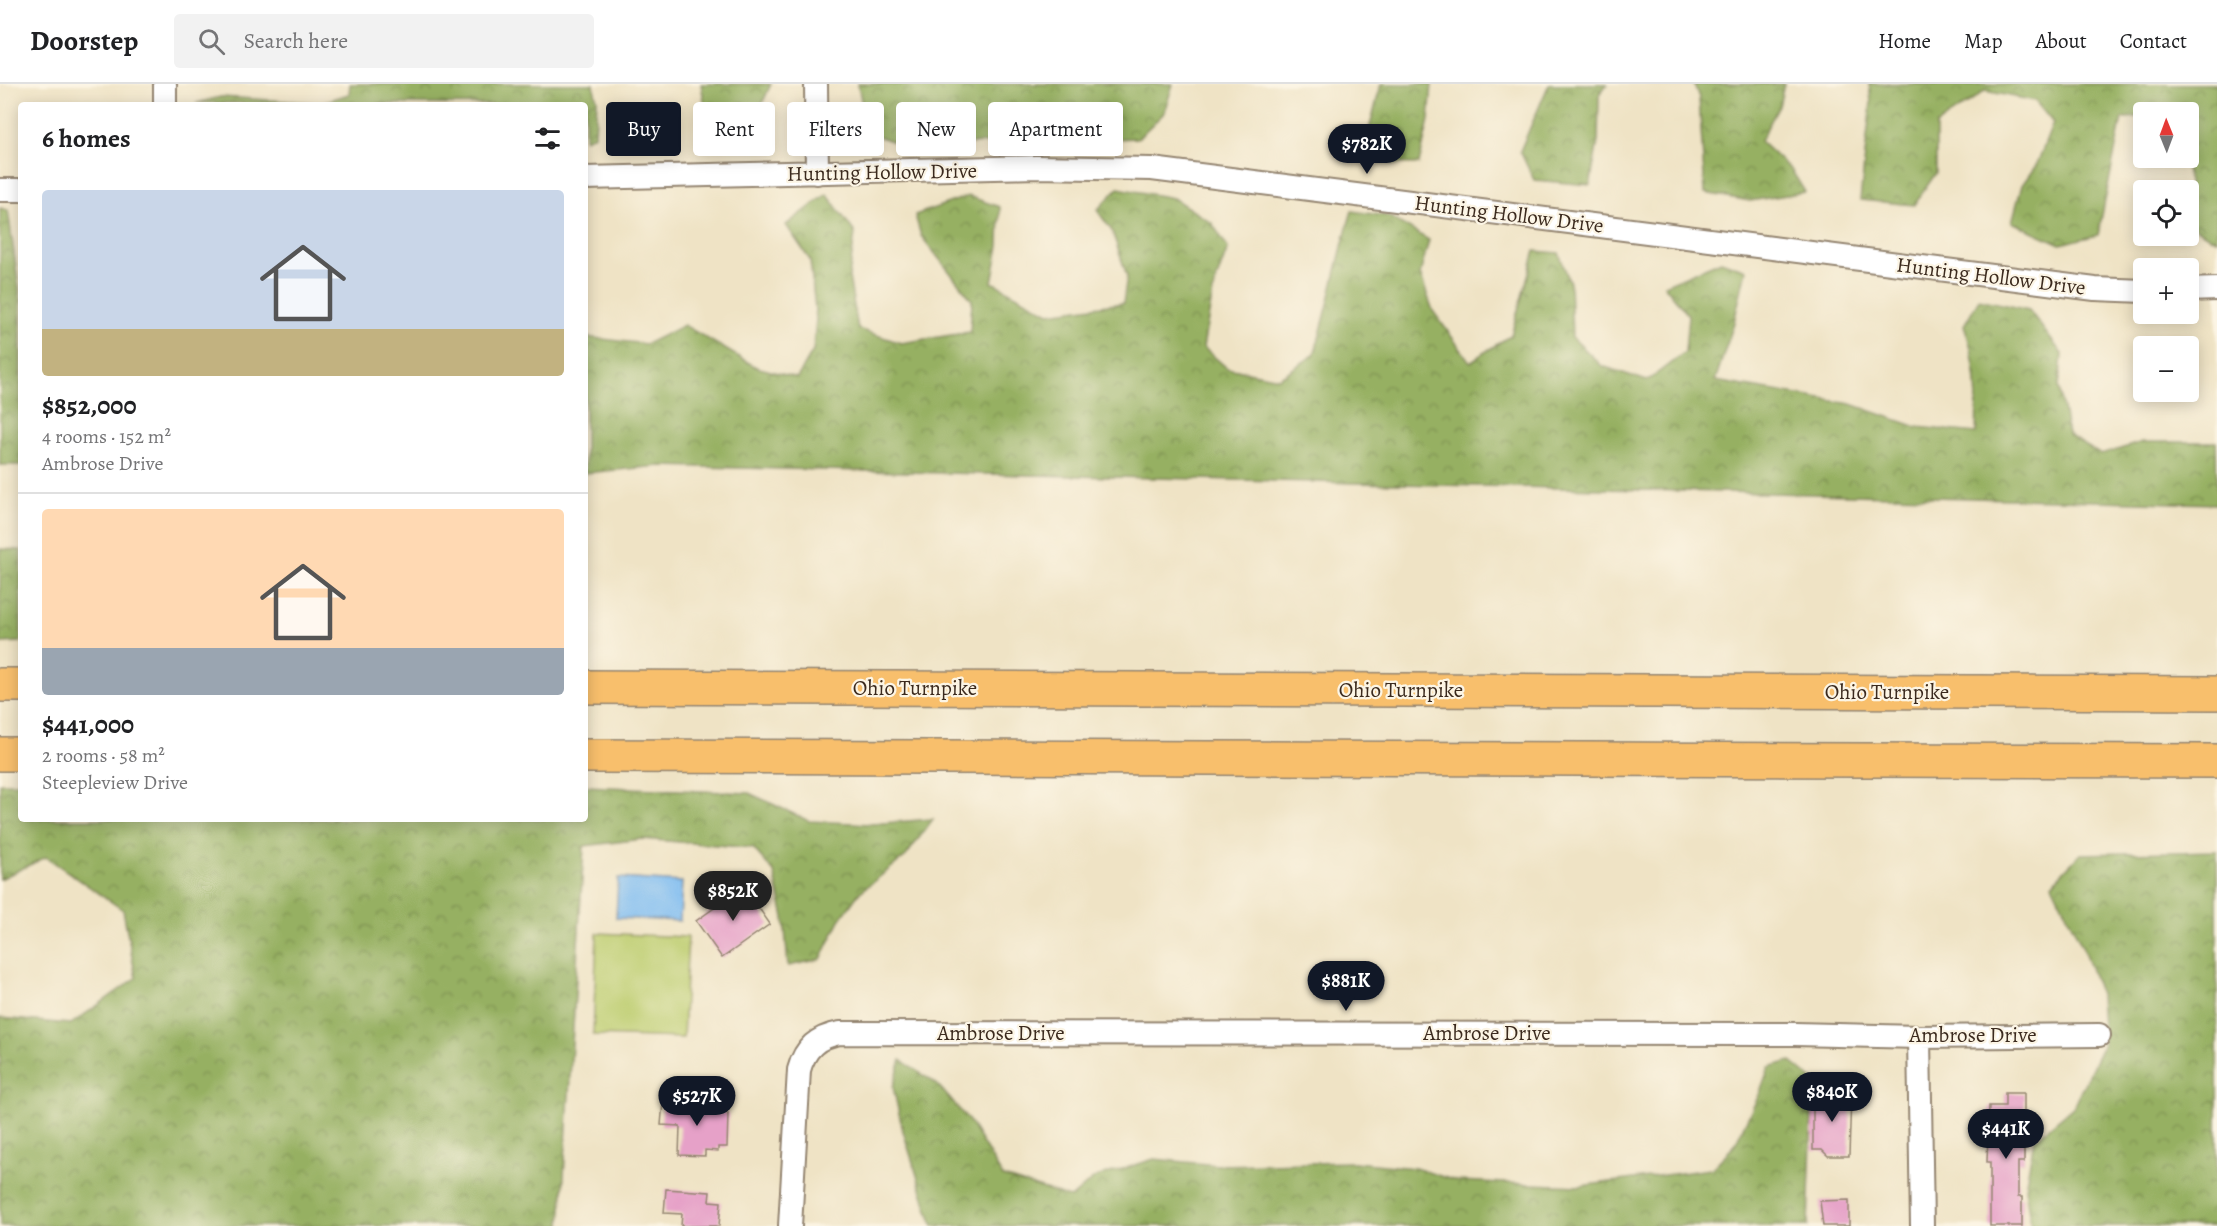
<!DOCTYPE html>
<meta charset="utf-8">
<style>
body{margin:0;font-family:Alegreya,serif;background:#f2f2f2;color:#202124;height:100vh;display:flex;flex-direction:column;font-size:22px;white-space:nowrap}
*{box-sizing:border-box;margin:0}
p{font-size:20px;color:#757577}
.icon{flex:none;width:33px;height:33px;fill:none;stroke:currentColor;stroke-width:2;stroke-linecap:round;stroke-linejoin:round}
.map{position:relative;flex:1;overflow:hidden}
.drawer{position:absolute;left:18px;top:18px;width:570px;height:720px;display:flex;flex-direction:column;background:#fff;border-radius:6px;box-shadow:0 3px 15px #0003}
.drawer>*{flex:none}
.hud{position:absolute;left:606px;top:18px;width:570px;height:54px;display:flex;gap:12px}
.needle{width:39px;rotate:359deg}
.controls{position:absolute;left:2133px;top:18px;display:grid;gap:12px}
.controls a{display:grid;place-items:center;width:66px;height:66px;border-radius:6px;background:#fff;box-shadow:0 3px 15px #0003;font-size:30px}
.price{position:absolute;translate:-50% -51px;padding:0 14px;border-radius:21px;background:#111827;color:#fff;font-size:20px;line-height:39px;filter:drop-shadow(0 2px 3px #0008)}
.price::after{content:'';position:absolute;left:50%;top:36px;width:18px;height:14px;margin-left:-9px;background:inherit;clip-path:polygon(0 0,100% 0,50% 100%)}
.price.on{background:#222;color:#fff}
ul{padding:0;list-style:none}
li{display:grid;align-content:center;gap:12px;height:318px;padding:0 24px}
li+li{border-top:2px solid #e0e0e0}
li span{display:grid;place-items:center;height:186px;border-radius:6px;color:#555}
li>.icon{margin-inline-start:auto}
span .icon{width:108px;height:108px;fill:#fffc;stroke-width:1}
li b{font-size:26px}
h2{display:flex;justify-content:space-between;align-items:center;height:72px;padding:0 24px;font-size:26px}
.chip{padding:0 21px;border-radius:6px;background:#fff;box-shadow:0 3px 15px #0003;font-size:21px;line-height:54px}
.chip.on{background:#111827;color:#fff}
header{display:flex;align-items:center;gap:36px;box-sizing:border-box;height:84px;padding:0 30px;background:#fff;border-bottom:2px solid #e0e0e0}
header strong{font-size:28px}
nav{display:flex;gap:33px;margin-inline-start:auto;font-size:21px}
.search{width:420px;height:54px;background:#f2f2f2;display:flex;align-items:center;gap:15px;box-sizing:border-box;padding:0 21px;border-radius:6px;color:#757577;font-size:22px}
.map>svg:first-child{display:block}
.forest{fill:url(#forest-crowns);stroke:#686d40;stroke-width:1.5}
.park{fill:#bdcd70;stroke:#7c7c47;stroke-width:1.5}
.water{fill:#7ebcf1;stroke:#5c7388;stroke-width:1.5}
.building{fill:#e6a1c8}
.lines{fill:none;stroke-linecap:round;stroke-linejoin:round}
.minor-casing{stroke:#958672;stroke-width:26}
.highway-casing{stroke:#958672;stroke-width:36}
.minor{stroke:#fff;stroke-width:22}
.highway{stroke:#f8bf6c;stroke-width:33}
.labels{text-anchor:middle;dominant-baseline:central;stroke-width:4.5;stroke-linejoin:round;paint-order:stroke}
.street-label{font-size:21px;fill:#3b2a1e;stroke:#fcf5e5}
</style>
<header>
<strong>Doorstep</strong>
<div class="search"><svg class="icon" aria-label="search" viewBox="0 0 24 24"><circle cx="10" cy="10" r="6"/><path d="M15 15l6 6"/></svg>Search here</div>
<nav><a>Home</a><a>Map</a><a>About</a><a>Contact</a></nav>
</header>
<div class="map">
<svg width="2217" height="1142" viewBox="0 0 2217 1142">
<defs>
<pattern id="forest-crowns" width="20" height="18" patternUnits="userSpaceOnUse" patternTransform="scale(1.5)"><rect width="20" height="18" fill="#96b062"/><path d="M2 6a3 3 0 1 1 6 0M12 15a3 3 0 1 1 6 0" fill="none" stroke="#7c8f50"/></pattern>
</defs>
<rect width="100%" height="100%" fill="#fcf5e5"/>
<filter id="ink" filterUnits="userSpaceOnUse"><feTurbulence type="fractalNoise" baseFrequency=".0167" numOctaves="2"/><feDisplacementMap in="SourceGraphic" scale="12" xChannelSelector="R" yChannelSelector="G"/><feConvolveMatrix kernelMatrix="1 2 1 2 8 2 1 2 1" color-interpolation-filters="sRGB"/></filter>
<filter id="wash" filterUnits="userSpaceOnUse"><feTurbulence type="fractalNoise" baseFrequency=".008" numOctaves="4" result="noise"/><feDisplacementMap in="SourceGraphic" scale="24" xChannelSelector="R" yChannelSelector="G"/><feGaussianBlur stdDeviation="1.35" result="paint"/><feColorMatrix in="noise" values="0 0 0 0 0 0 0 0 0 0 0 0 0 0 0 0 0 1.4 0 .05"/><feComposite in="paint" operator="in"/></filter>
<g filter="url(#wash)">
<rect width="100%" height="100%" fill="#efe3c5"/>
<!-- forest -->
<path class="forest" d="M350 0H593L597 16 595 51 585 55V21L196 19 221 13 320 19 349 10Z
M701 0H771L756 33 731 60 705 22Z
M858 0H1173L1164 29 1138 54 904 62 867 48Z
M1381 0H1432L1429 36 1419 80 1379 79 1368 50Z
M1549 0H1607L1599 11 1598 57 1590 101 1534 96 1520 67Z
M1694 0H1784L1779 22 1760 57 1792 87 1805 108 1750 117 1705 109 1699 14Z
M1869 0H2217V155L2211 154 2189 140V98L2183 74H2188V28H2144L2143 33 2122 34 2098 151 2060 160 2012 138 2022 101 2037 80 2053 39 2035 17 1985 7 1936 41V89L1914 121 1860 116 1871 18Z
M1118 104 1173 114 1212 139 1228 164 1214 202 1203 263 1227 284 1279 294 1314 271C1329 224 1337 175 1352 127L1388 132 1429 156 1420 190 1433 227 1470 278 1511 251 1535 167 1559 169 1570 199 1572 253 1602 282 1647 297 1685 268 1688 231 1664 201 1721 177 1746 186 1733 242 1715 297 1851 320 1917 343 1976 349C1978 311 1977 277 1964 241L1979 215 2029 226 2062 270 2059 304 2068 351 2101 371 2142 358H2216L2217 420 660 382 585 389V253L646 260 684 241 756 283 797 294 813 267 816 235 810 176 786 141 827 110 855 149 849 193 858 245 901 259 970 248 972 216 921 152 915 131 968 112 1000 123 999 162 992 198 1049 229 1123 219 1127 192 1112 147 1097 126Z
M0 124 8 126 21 218V381H0Z
M0 465 21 466V558L0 559Z
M0 699H21V735H585V702L749 709 809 737 871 740 933 735 906 772 859 809 840 836 821 875 788 882 784 833 774 788 753 764 642 755 584 762 561 1142H0V934L71 940 136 894 123 826 46 773 0 795Z
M2217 767V1142H2031L2025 1104 2034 1056 2073 1023 2103 961 2100 911 2083 864 2052 800 2080 770Z
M901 976 938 1001 969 1037 1003 1093 1071 1114 1094 1094 1154 1075 1217 1081 1354 1078 1415 1084 1456 1097 1580 1102 1711 1085 1734 1062 1759 1011 1769 983 1790 977 1813 996 1808 1142H933L903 1047 893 1003Z"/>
<!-- park -->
<path class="park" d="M597 849 688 853 683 954 593 951Z"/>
<!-- water -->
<path class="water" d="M618 794 682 798 680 837 616 834Z"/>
<g id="blocks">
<!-- building -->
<path class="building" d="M744 803 770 840 722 874 696 837Z
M1823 1007H1844V1012H1851L1849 1072H1828L1822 1066H1813V1012H1823Z
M2005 1009H2024V1078H2018V1113H2022V1142H1990V1078H1987L1989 1022H2005Z
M663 1018 712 1021 711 1028 728 1029 727 1063H718V1067L705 1066V1072L679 1071 680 1042 661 1041Z
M666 1105 710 1108 709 1117 721 1118 719 1142H681L682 1130 664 1129Z
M1849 1116V1142H1823L1820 1117Z"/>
</g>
</g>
<g filter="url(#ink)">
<use href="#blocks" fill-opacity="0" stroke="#958672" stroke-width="1.5"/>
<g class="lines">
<defs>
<path id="minor" d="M165 0V21
M816 0 817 89
M585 94 1036 83 1152 85 2095 205 2144 207
M0 106H21
M2188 206 2217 205
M1919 953 1922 1142
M790 1142 799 986C805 964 817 953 840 949L1795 950 1919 953 2099 951"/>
<path id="highway" d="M0 601H21
M585 603 2217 609
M0 670H21
M585 672 2217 677"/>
</defs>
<!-- minor casing -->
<use href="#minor" class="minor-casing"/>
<!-- highway casing -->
<use href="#highway" class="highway-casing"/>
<!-- minor -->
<use href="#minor" class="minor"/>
<!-- highway -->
<use href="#highway" class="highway"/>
</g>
</g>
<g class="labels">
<!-- street labels -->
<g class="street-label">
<text transform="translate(882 88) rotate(-1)">Hunting Hollow Drive</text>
<text transform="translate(1509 130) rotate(7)">Hunting Hollow Drive</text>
<text transform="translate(1991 192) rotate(7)">Hunting Hollow Drive</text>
<text x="915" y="604">Ohio Turnpike</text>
<text x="1401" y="606">Ohio Turnpike</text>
<text x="1887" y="608">Ohio Turnpike</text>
<text x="1001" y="949">Ambrose Drive</text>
<text x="1487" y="949">Ambrose Drive</text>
<text x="1973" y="951">Ambrose Drive</text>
</g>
</g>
</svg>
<div class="controls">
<a><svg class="needle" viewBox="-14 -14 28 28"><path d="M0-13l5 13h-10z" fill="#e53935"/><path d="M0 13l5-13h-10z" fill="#757577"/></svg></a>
<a><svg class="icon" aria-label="locate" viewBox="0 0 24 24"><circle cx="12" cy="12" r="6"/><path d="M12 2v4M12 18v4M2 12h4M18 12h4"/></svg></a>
<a>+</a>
<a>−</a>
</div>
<b class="price" style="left:1367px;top:91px">$782K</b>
<b class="price on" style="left:733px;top:838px">$852K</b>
<b class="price" style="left:1346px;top:928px">$881K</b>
<b class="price" style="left:1832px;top:1039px">$840K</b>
<b class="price" style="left:697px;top:1043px">$527K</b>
<b class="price" style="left:2006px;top:1076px">$441K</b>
<div class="hud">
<a class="chip on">Buy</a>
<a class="chip">Rent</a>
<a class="chip">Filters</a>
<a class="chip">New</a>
<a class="chip">Apartment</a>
</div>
<section class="drawer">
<h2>6 homes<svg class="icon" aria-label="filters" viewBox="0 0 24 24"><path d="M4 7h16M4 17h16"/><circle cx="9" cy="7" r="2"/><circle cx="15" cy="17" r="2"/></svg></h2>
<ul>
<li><span style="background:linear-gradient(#c9d6e8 75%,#c2b280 0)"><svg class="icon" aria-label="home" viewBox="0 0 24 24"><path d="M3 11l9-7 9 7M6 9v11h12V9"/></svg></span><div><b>$852,000</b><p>4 rooms · 152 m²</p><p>Ambrose Drive</p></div></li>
<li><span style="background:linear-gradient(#ffd9b3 75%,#9aa5b1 0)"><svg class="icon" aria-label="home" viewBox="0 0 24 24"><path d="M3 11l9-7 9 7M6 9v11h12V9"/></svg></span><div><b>$441,000</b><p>2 rooms · 58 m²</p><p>Steepleview Drive</p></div></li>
</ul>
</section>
</div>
